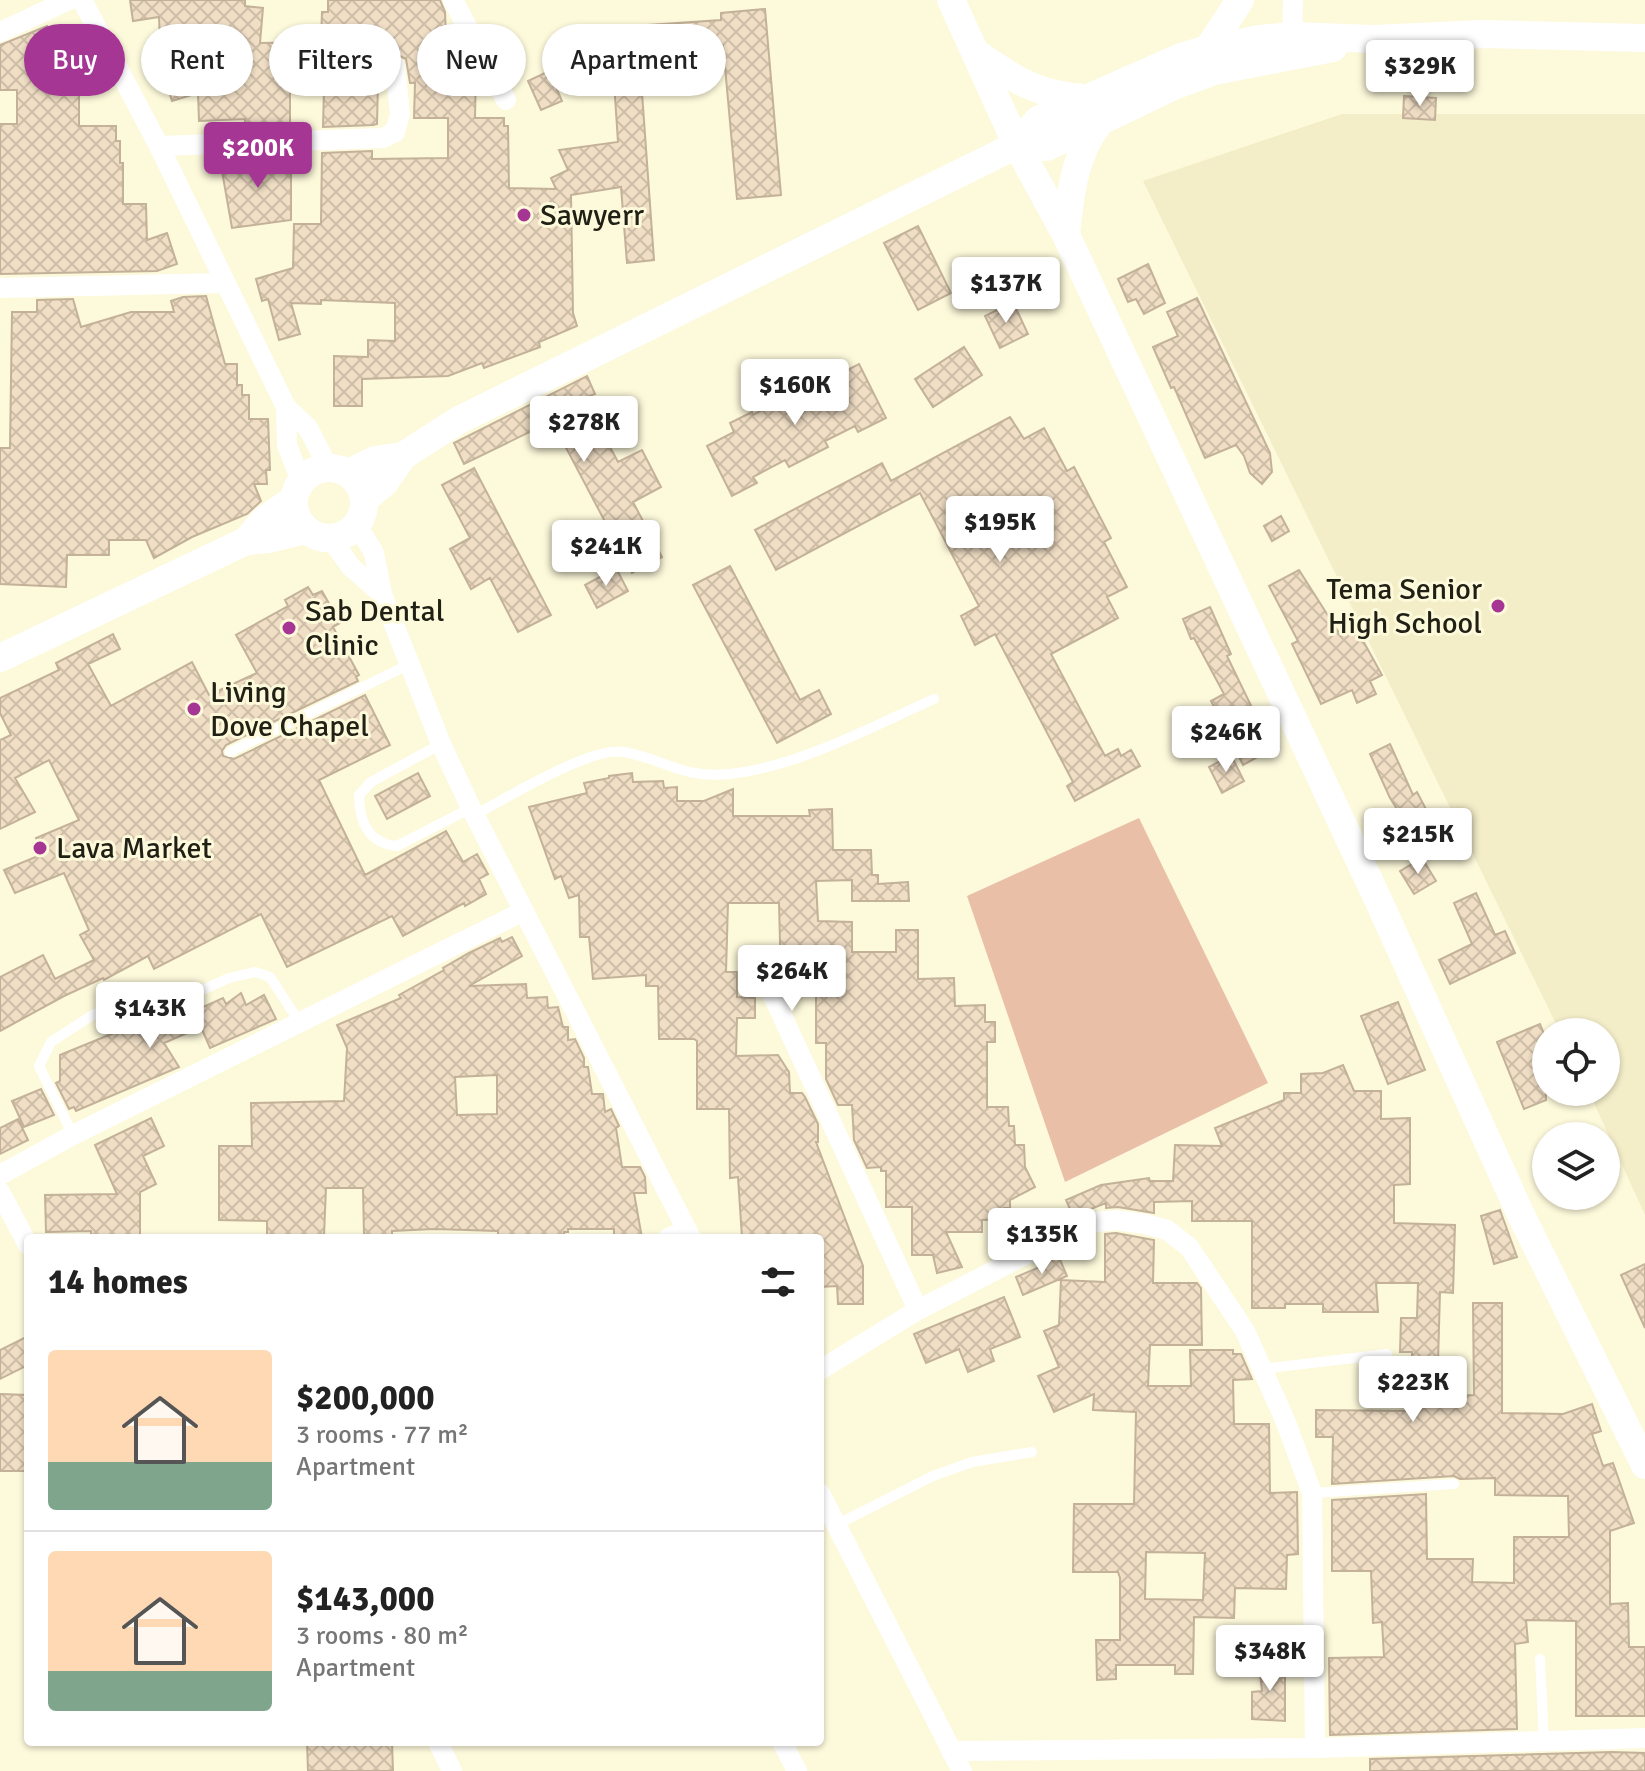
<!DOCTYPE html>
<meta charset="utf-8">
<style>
body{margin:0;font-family:Signika,sans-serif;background:#f2f2f2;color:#222;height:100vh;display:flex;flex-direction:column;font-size:30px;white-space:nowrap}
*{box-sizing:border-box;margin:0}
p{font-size:26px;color:#767676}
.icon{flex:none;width:44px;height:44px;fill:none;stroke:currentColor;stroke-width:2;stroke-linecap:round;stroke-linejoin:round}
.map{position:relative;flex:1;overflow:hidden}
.details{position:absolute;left:24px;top:1234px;width:800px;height:512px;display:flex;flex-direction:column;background:#fff;border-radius:8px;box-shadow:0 2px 6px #0004}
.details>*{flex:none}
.top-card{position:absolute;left:24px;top:24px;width:800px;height:72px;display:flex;gap:16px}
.buttons{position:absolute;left:1532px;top:1018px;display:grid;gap:16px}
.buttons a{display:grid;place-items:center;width:88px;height:88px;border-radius:50%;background:#fff;box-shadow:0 2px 6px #0004;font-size:40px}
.price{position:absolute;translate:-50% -68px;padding:0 18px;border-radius:8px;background:#fff;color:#222;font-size:26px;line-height:52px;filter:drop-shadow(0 2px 4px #0008)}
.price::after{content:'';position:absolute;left:50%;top:48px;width:24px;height:18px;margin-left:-12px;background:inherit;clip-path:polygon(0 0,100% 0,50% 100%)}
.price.selected{background:#a63693;color:#fff}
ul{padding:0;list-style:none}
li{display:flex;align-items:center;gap:24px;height:200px;padding:0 24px}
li+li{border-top:2px solid #e0e0e0}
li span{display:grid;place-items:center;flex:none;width:224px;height:160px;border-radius:8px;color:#555}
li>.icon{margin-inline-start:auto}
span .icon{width:96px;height:96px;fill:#fffc;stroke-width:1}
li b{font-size:34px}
h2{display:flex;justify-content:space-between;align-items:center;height:96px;padding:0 24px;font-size:34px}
.pill{padding:0 28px;border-radius:36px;background:#fff;box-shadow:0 2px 6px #0004;font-size:28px;line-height:72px}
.pill.selected{background:#a63693;color:#fff}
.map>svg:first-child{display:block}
.built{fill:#f3edc8}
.green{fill:#eabfa8}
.building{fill:url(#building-cross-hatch);stroke:#c3b199;stroke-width:2;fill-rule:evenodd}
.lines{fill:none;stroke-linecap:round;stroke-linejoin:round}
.lane{stroke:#fff;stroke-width:10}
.street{stroke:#fff;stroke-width:20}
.secondary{stroke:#fff;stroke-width:28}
.poi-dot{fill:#a63693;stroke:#fdf9db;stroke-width:3}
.labels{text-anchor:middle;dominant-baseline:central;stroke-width:6;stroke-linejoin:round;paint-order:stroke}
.poi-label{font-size:30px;fill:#212015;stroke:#fdf9db;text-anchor:start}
</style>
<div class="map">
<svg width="1645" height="1771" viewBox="0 0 1645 1771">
<defs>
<pattern id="building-cross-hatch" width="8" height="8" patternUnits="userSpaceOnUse" patternTransform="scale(2)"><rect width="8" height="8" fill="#f0dec5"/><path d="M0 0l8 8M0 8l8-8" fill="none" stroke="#cebea8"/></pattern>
</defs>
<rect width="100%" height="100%" fill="#fdf9db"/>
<!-- built -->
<path class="built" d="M1342 114H1645V1215L1589 1092H1606V1032H1560L1143 181Z"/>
<!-- green -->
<path class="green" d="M1139 818 1268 1083 1065 1182 967 896Z"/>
<!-- building -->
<path class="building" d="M130 0H245V6L263 8 260 43 321 42 322 12H328V0H440L445 12 447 63 472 64 476 71 475 118H504V126H508L509 188 556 189 551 178 568 170 559 150 618 142 612 52 606 53 604 28 721 20V13L765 9 781 195 737 199 723 45 639 51 654 260 627 263 621 187 571 195 573 313 577 326 539 342 540 347 484 368 482 363 448 376 362 379V406H334V356L368 357V340L395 341V303L321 300V304L291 303 300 334 279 340 268 299 262 301 256 279 293 268 294 224H321L322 153 372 151V159L448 158V118H414L415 83H410L406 59 394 53 388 55 383 61 384 83H378L377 124 373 125 323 127 324 89H290V128L245 130V119L199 121 198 93 172 101 161 67 159 17 133 21Z
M47 26 52 40 68 37 79 66V126H116V141H120V163H123V204H146L147 240 167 233 177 264 157 271 0 274V124H17V90H0V45Z
M549 71 562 101 541 110 528 81Z
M1404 96 1436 98 1435 120 1403 118Z
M291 154V220L232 228 220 160Z
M918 226 951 293 918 310 884 243Z
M1148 264 1165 303 1144 314 1136 299 1128 302 1118 279Z
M206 296 225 364H237V385H242V395H249V419H268L270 470H266L267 484H254L261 501 247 514 192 537 154 558 146 540H109V555H67L66 587 0 584V448H10L12 312H37V300L73 299 81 327 131 312H174L171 301 183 297Z
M1197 298 1270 453 1272 472 1262 484 1250 473 1244 456 1236 445 1205 458 1174 387 1171 388 1153 347 1178 336 1167 312Z
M1013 302 1028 334 1000 348 985 316Z
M964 347 982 375 933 407 915 379Z
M859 364 886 418 858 432 855 426 825 441 828 447 789 467 785 460 753 477 757 483 732 496 707 446 734 432 730 423 752 412 753 415 826 375 828 380Z
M587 376 595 394 584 398 618 462 642 450 661 487 633 502 662 557 632 573 552 421 464 464 454 443Z
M1010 417 1024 439 1044 428 1067 471 1074 467 1111 538 1104 542 1127 587 1107 597 1118 618 1051 654 1105 756 1118 749 1121 756 1131 750 1140 766 1075 801 1067 786 1073 782 995 634 975 645 961 616 979 606 920 493 776 570 755 530 882 463 891 481Z
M474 468 551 615 518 632 490 578 471 589 450 549 470 538 442 485Z
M1281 516 1289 531 1272 541 1264 526Z
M730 566 800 700 819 690 831 714 777 743 693 585Z
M616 568 628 591 597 608 585 585Z
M1299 570 1341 636 1356 628 1382 675 1370 681 1376 694 1357 703 1352 690 1321 704 1292 644 1298 641 1269 586Z
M308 587 313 595 322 591 340 623 333 627 359 675 356 677 358 681 226 745 222 751 223 756 234 759 365 695 390 745 319 780 365 875 446 831 463 862 477 854 488 874 479 879 486 894 465 906 464 903 403 936 392 916 287 967 261 914 154 969 148 956 104 980 103 978 64 996 0 1031V977L43 955 55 979 94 960 80 935 89 930 64 873 15 893 4 870 43 854 36 838 79 820 49 760 15 778 35 812 0 829V740L11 735 0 713V698L59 670 56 663 113 634 120 649 88 664 111 706 192 662 209 695 257 673 236 635 288 606 285 600Z
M1210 607 1231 654 1227 656 1272 749 1243 765 1211 701 1224 694 1194 638 1191 639 1183 619Z
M1390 744 1413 795 1417 792 1428 813 1407 825 1390 798 1370 754Z
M1231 755 1244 781 1222 793 1209 767Z
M418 773 430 796 387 819 375 796Z
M632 773 633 782 663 781 664 788 677 787V801H704L733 789V816H810L809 810 832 809 833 850H871L872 875H878V884L908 882 909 901H852V880L816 881 818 921 852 922V952H896V930H918V979L954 978 955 1006 985 1005V1022H995V1042H987V1107H1008L1009 1126H1014L1015 1145H1024L1025 1167 1035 1187 1010 1200V1208H1004V1219L982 1220V1232H946L962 1267 937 1273 933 1255H912V1207H886V1171H881V1167L867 1168 854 1140 852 1105H838L826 1079V1043H816V981L781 982 779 903H728L726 972H737V997L755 998V1018H737L736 1056 778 1055 789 1072 790 1093H802L805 1097 818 1124V1142H816L863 1266V1304H838L837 1286 820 1287V1238H742L738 1177 730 1178 729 1109H697V1041L694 1039H659L658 986H646V975L593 979 589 937H580L579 895 569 898 561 876 555 879 529 807 587 793 584 783 609 778V776Z
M1422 858 1436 881 1414 894 1400 871Z
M1476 893 1495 935 1505 931 1515 953 1450 984 1439 960 1472 944 1454 903Z
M512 937 522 956 469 986 526 984 527 998 547 997 548 1008 558 1007 563 1027H568V1040L575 1039 584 1058V1067H588L592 1094H603L605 1112 611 1109 619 1126 616 1128 622 1167H640L645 1177 646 1193H634L642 1238H614V1229H568V1232H564V1238H498V1231L434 1229 392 1231V1235L364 1236 363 1188H326L324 1236 267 1238V1221L219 1220V1146H252L251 1103 344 1101 347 1048 337 1025 401 998 399 995 444 970 443 968 469 953 500 938 502 942ZM497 1075V1114L457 1115 455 1077Z
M241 993 246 1005 264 995 276 1019 210 1048 201 1027 164 1043 179 1067 76 1111 74 1107 69 1109 56 1083 60 1081V1055L126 1028 138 1026 143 1034 223 998 226 1004Z
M1398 1002 1425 1070 1388 1084 1361 1016Z
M1540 1024 1546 1039V1100L1524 1109 1497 1042Z
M1343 1065 1354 1091H1381V1119L1410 1118V1184L1394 1185V1223L1455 1225 1453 1293 1440 1292 1437 1397 1474 1395 1473 1303H1502V1413L1563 1414 1592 1404 1601 1431 1592 1434 1603 1466 1613 1463 1634 1523 1610 1531V1604L1628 1603 1629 1647H1645V1716H1576V1621L1526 1620 1528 1642 1515 1644 1517 1729 1330 1735 1329 1658 1384 1657 1382 1622 1373 1623 1371 1571H1332V1500L1426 1494 1427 1559H1473L1472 1582 1514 1583V1537H1569L1568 1496 1495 1495V1478L1460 1479 1454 1476 1332 1484 1333 1437H1316V1410L1411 1411 1412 1352H1400L1401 1318H1417L1418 1283H1376L1378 1312H1323V1304H1285V1308H1252V1221H1192V1201L1154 1202V1213L1118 1207 1106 1208V1203L1073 1216 1066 1200 1101 1185 1149 1178 1150 1181H1173L1175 1145 1222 1146 1215 1128 1284 1100V1093H1301V1074L1323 1073Z
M41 1089 54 1115 24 1127 12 1101Z
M151 1118 164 1146 143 1156 156 1184 140 1192V1238H91V1231L46 1232 45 1195 117 1194 95 1145Z
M18 1119 28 1140 0 1154V1128Z
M1500 1210 1517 1257 1494 1264 1481 1216Z
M1116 1233 1154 1240 1153 1283H1197L1201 1288 1202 1345H1150L1148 1386H1191L1190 1350H1233V1354H1241L1252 1379 1233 1380 1234 1424H1269L1270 1493 1297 1492 1298 1554 1287 1555 1286 1589 1235 1588 1234 1618 1194 1617 1193 1674H1175V1665H1116V1679L1097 1680 1096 1640H1120V1578L1118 1572H1073L1074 1504H1134L1136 1412 1093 1410 1094 1394 1054 1412 1038 1376 1059 1367 1044 1331 1059 1325 1061 1280 1105 1282V1234ZM1146 1552 1205 1553 1203 1600 1145 1599Z
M1058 1255 1067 1276 1023 1295 1016 1277 1042 1266 1041 1263Z
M1645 1264V1328L1621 1275Z
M1004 1297 1020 1337 990 1349 994 1361 968 1372 959 1349 926 1363 914 1334Z
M28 1336V1365L0 1379V1350Z
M0 1394 28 1395V1471H0Z
M1259 1663H1285V1721L1252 1719V1692L1262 1691Z
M307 1742H392L393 1771H308Z
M1612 1752 1645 1753V1771H1370V1759Z"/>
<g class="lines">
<!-- lane -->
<path class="lane" d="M441 744 371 782 359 795C359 822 369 844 397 846L471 808
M230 752 410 664
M474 815C508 798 590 746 624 752 664 759 683 779 729 774 798 767 871 727 934 699
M73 1135 39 1066 51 1042 94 1014 167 1006 229 978 255 972 270 977 300 1023
M1262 1369 1387 1354
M1312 1493 1454 1484
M836 1525 933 1476 972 1462 1032 1452
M1540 1659 1544 1741"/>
<!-- street -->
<path class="street" d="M82 0 159 146 286 407 308 428 328 467
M453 0 506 100
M0 32 69 0
M1292 49 1293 0
M159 146 383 138 395 132 400 114 395 66
M0 288 224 283
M286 407 287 445 301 481
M357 525 374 553 382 594 441 744 471 808 691 1238
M331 539 351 567 382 594
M767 983 918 1310
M0 1175 73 1135 524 911
M0 1192 28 1245
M668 1238 687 1230
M820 1370 918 1310 1087 1223 1116 1220 1145 1224 1167 1230 1189 1247 1245 1331 1285 1420 1312 1493 1315 1748
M820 1493 962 1771
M438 1742 452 1771
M782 1742 797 1771
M951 1751 1315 1748 1645 1738"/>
<!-- secondary -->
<path class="secondary" d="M951 0 1017 145 1066 235 1380 904 1521 1215 1645 1465
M1208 49 1240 0
M976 53C1014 79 1036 95 1084 98
M1017 145 1047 147 1176 85 1214 71 1333 48
M1066 235C1070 195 1074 154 1100 122
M294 503a35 35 0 1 1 70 0a35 35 0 1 1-70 0Z
M348 473 375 460 403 456
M364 500 385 482 403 456 459 420 1017 145 1038 120 1181 57 1208 49 1260 39 1292 36 1374 39 1482 34 1645 38
M246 541 264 520 294 499
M0 658 246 541 269 539 306 530"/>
</g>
<!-- markers -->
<g class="poi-dot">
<circle cx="524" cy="215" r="8"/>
<circle cx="1498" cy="606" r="8"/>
<circle cx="289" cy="628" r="8"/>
<circle cx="194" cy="709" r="8"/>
<circle cx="40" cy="848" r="8"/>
</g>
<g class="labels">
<!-- poi labels -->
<g class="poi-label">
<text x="540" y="215">Sawyerr</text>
<text x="1482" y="589" text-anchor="end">Tema Senior<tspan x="1482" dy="34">High School</tspan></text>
<text x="305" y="611">Sab Dental<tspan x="305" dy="34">Clinic</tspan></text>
<text x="210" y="692">Living<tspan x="210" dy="34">Dove Chapel</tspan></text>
<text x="56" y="848">Lava Market</text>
</g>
</g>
</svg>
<div class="buttons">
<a><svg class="icon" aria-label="locate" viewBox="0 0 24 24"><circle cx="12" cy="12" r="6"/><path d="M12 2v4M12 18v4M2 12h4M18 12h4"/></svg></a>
<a><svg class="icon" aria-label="layers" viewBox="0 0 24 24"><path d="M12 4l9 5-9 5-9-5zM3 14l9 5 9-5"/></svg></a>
</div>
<b class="price" style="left:1420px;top:108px">$329K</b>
<b class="price selected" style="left:258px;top:190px">$200K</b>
<b class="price" style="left:1006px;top:325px">$137K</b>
<b class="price" style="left:795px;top:427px">$160K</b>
<b class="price" style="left:584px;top:464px">$278K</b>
<b class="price" style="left:1000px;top:564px">$195K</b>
<b class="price" style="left:606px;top:588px">$241K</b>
<b class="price" style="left:1226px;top:774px">$246K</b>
<b class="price" style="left:1418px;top:876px">$215K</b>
<b class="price" style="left:792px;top:1013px">$264K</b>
<b class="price" style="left:150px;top:1050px">$143K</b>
<b class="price" style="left:1042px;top:1276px">$135K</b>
<b class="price" style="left:1413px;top:1424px">$223K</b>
<b class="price" style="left:1270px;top:1693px">$348K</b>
<div class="top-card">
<a class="pill selected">Buy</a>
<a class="pill">Rent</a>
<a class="pill">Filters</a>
<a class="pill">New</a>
<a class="pill">Apartment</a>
</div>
<section class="details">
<h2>14 homes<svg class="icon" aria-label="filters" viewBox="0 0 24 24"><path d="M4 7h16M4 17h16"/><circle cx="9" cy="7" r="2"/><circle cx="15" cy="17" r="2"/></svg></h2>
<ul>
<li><span style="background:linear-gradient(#ffd9b3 70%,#7fa58c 0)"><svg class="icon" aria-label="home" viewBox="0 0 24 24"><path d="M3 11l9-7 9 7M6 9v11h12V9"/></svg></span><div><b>$200,000</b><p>3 rooms · 77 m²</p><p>Apartment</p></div></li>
<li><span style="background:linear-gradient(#ffd9b3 75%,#7fa58c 0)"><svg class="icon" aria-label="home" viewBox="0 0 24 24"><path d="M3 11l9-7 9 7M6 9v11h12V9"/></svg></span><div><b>$143,000</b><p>3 rooms · 80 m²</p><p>Apartment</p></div></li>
</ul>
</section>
</div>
